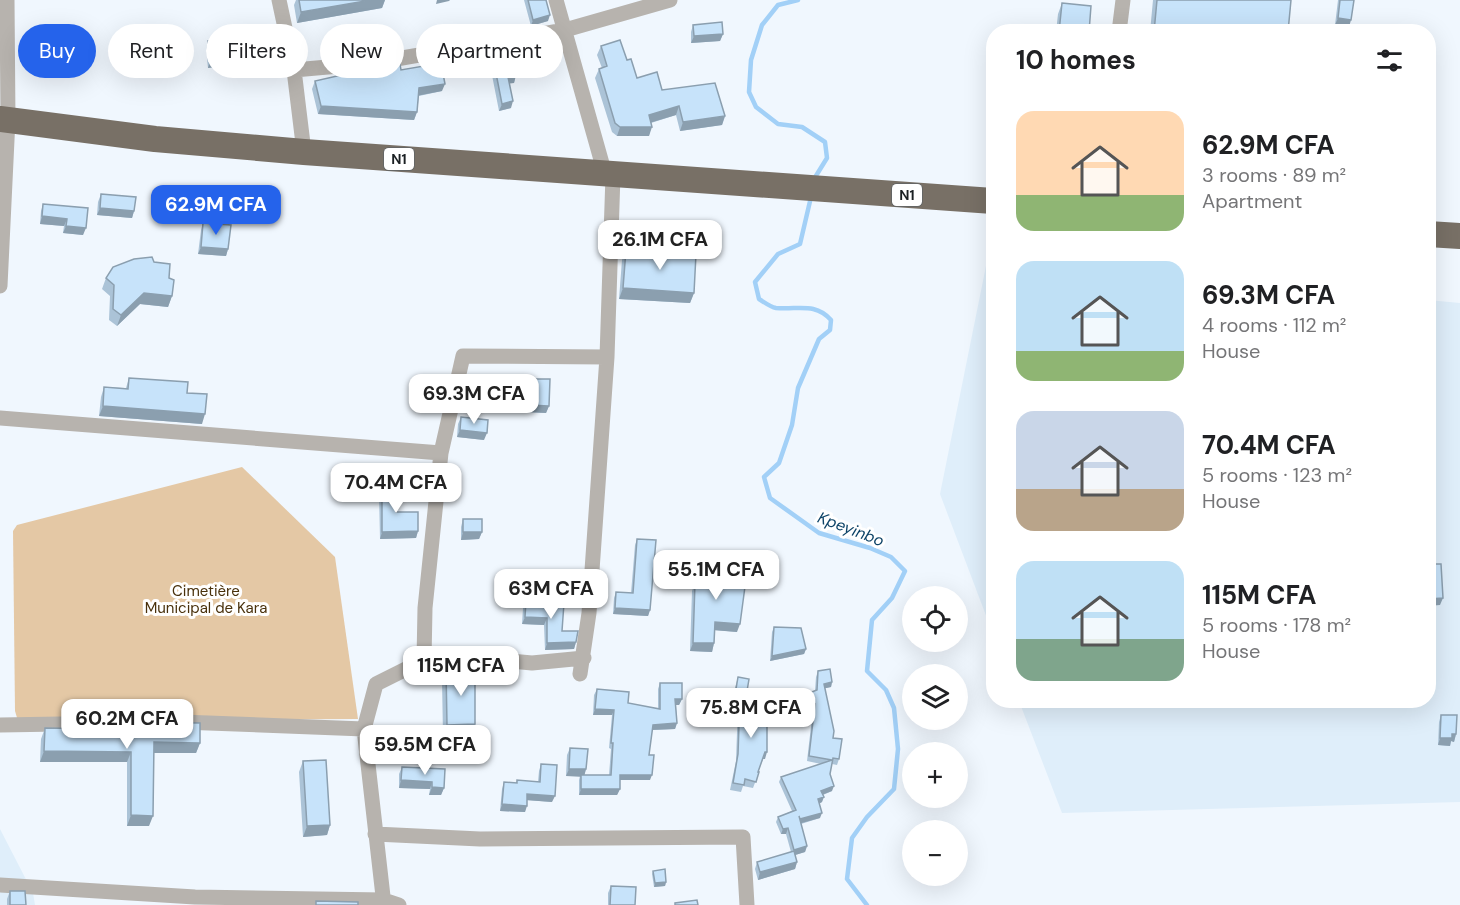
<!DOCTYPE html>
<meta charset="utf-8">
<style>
body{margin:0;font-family:"DM Sans",sans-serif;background:#f6f6f6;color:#202124;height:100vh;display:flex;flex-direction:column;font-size:22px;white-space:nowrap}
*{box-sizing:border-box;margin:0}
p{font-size:20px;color:#757577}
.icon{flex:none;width:33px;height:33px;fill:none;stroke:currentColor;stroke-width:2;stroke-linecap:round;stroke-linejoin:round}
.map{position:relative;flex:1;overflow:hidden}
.drawer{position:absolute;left:986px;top:24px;width:450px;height:684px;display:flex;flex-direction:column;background:#fff;border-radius:24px;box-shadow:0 6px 24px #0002}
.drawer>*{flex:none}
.guide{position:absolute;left:18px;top:24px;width:570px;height:54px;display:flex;gap:12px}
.tools{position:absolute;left:902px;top:586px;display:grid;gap:12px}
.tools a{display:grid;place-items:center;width:66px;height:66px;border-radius:50%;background:#fff;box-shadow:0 6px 24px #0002;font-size:30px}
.price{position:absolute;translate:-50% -51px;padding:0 14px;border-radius:12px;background:#fff;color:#222;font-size:20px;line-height:39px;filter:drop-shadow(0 2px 3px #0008)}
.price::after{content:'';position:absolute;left:50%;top:36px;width:18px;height:14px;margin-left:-9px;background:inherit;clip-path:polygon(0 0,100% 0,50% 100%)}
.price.current{background:#2563eb;color:#fff}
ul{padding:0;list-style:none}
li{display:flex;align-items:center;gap:18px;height:150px;padding:0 30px}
li span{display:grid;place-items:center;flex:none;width:168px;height:120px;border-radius:18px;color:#555}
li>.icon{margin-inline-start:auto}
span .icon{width:72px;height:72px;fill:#fffc;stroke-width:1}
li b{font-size:26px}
h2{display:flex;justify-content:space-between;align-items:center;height:72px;padding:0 30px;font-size:26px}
.pill{padding:0 21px;border-radius:27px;background:#fff;box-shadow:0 6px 24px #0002;font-size:21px;line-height:54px}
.pill.current{background:#2563eb;color:#fff}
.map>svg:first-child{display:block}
.built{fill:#dfeefa}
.green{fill:#e4c8a5}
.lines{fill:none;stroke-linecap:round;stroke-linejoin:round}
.stream{stroke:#a2d0f7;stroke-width:4.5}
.minor{stroke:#b7b3ae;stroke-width:15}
.trunk{stroke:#787066;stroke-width:26}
.wall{fill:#abc3d7}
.shaded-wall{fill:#8b9faf}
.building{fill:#c7e3fa;stroke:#8b9faf;stroke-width:1.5}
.labels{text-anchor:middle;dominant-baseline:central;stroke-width:6;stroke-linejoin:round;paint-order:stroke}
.shield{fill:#fff;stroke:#5f6365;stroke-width:1.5}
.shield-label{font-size:14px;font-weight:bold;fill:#1b2023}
.park-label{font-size:15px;fill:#49310c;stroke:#fff}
.water-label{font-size:16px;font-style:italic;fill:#0d4367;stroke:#fff}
</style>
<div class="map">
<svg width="1460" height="905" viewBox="0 0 1460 905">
<rect width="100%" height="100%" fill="#f0f7fe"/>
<!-- built -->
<path class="built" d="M987 261 993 262V634L940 494Z
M1428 300 1460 303V802L1062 813 1019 701 1428 700Z
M0 829 33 893 35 905H0Z"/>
<!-- green -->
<path class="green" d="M242 467 335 557 358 719 18 721 15 711 13 531 17 525Z"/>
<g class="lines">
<!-- stream -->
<path class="stream" d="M798 0 778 5 762 25 751 60 749 92 756 107 778 124 802 127 825 142 827 158 814 179
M811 197 800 244 778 254 755 282 759 299C764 302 770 307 776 308 798 310 815 302 831 320L830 330 819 339 798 388 792 425 779 463 764 477 770 498 819 533 870 548 891 557 905 571 892 598 872 620 867 671 886 690 894 708 898 749 894 789 867 817 852 838 847 879 867 905"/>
<!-- minor -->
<path class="minor" d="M279 0 294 70 304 152
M556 0 605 174
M1119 32 1123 0
M294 70 373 63 565 30 670 0
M0 286 8 119 7 0
M0 418 441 453
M424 660 425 608 441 453 463 356 607 357
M580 674 589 613 607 357 613 175
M0 725 181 722 364 729 376 684 424 660 467 657 532 663 584 658
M364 729 384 905
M375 834 480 839 743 837 747 905
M0 885 195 897 384 900 399 905"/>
<!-- trunk -->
<path class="trunk" d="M0 119 155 139 304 152 993 201
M1428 234 1460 236"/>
</g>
<!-- wall -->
<path class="wall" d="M296 0H385L382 8 297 23 294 5Z
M524 0H546L548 21 531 26Z
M1153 0H1291L1288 32H1150Z
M1338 0H1354L1349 27 1335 25Z
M1062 3 1089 32H1056L1058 14Z
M693 25 723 34 720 41 691 43V32Z
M208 41 243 56 240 63 208 68 206 48Z
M531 45 560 57 558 65 533 71 529 52Z
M601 46 627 60 637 78 662 90 725 116 722 125 680 131 676 115 651 123 649 136H617L612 132 595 78 599 69 602 68 597 55Z
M494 63 516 75 514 83H510L511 108 499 111 491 70Z
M401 70 442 91 419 96 417 112 414 120 318 114 312 89 315 81Z
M101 194 134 211 132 218 97 215 98 202Z
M43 204 88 208 83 235 63 233 64 226 40 224 41 211Z
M203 223 228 249 226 256 198 254 201 230Z
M626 250 694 293 690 303 619 299 622 260Z
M154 262 169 278 172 296 168 307 140 304 117 326 109 320 110 296 102 289 106 278Z
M129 378 187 393 202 424 99 416 101 397 104 387 126 388Z
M530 379 549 406 546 413 526 412 528 386Z
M461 417 484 440 457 437 458 424Z
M382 486 396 512 418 531 416 538 380 539 379 493Z
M463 519 482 532 479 539 461 540V527Z
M637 539 650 610 648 616 613 614 614 598 616 592 631 593 635 545Z
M698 565 732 578 737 632 715 630 714 643 712 652 690 651 692 591 695 583V573Z
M526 601 576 642 574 649 545 650 544 625 522 624 523 608Z
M774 627 806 649 804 654 770 661 772 632Z
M446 669 471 735 443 736 442 680Z
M818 671 832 682 831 687 825 688 833 738 839 759 837 765 832 764 830 774 832 791 823 795 822 802 819 804 820 818 801 824 807 846 805 852 795 855 797 862 795 869 758 880 755 869 757 862 791 852 786 834H781L776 822 778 817 792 811 779 782 781 777 821 764 807 761 813 709 806 712 802 701 804 695 815 691 816 677Z
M738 677 747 691 746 695 734 692Z
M660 683 682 699 679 705H676L677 723 675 729 652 730 649 755 650 780H620V789L617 795H579V780L580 776H566L567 755 570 748 586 769 584 775H609L611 749 609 748 612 715H593L594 695 597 689 628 703 658 709V689Z
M740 696 764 719 765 759H763L758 772H759L753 788 743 786 741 792 730 790 736 761 738 703Z
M1441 715 1456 734 1454 742 1451 741 1450 746 1438 745 1439 722Z
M120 722 200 743 196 753H154L149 826H127V762H40L41 739 45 728 117 729Z
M303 761 330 825 327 835 303 837 299 772Z
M541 764 552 802 527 800 525 812 500 811 502 789 504 782 516 783 517 780 538 782 539 771Z
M402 767 444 788 441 795H429L430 789 399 788V774Z
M653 871 666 882 665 886 654 887 652 874Z
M611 886 635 905H608V893Z
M10 891 26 905H7V899Z"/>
<!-- shaded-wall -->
<path class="shaded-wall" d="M371 0H385L382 8 297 23 301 12Z
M437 0H450L449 1 436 4Z
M550 15 548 21 531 26 533 20Z
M1338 18 1351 20 1349 27 1335 25Z
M723 34 720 41 691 43 694 36Z
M243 56 240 63 208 68 211 60Z
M560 57 558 65 533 71 536 64Z
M516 75 514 83 506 84 508 77Z
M445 84 442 91 416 96 419 88Z
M513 101 511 108 499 111 502 104Z
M321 106 417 112 414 120 318 114Z
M679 106 676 115 646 124 649 115Z
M725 116 722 125 680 131 683 122Z
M620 127H652L649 136H617Z
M100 208 134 211 132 218 97 215Z
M42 216 67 219 64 226 40 224Z
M66 226 86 228 83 235 63 233Z
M201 247 228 249 226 256 198 254Z
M623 288 694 293 690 303 619 299Z
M144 293 172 296 168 307 140 304 117 326 121 315Z
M529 405 549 406 546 413 526 412Z
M103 406 205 414 202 424 99 416Z
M460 430 487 433 484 440 457 437Z
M418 531 416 538 380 539 382 532Z
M463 532H482L479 539 461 540Z
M1443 598 1440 605 1428 606V599Z
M615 608 650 610 648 616 613 614Z
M525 617 547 618 544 625 522 624Z
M715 622 740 624 737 632 712 630Z
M576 642 574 649 545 650 547 643Z
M693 643H714L712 652 690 651Z
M806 649 804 654 770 661 772 656Z
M832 682 831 687 822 689 824 684Z
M675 699H682L679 705H673Z
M815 704 813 709 806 712 808 707Z
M595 709 614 710 612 715H593Z
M677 723 675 729 651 730 653 725Z
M475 724 471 735 443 736 447 725Z
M1452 734H1456L1454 742 1451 741 1450 746 1438 745 1440 738Z
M154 742 200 743 196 753H150Z
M44 751 131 752 127 762H40Z
M765 752H767L765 759H763Z
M569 769H586L584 777 566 776Z
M620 775H652L650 780H618Z
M401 780 432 782 430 789 399 788Z
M834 786 832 791 819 796 821 791Z
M432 787 444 788 441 795H429Z
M581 789H620L617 795H579Z
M527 794 555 796 552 802 525 800Z
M824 797 822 802 816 805 818 799Z
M502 804 527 806 525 812 500 811Z
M822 813 820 818 798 824 800 819Z
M131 815 153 816 149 826H127Z
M330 825 327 835 303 837 307 826Z
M788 828 786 834H781L783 829Z
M807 846 805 852 792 856 794 850Z
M797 862 795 869 758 880 760 872Z
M666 882 665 886 654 887 655 883Z"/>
<!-- building -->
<path class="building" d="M299 0H371L301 12Z
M528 0H546L550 15 533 20Z
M1157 0H1291L1288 32H1154Z
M1340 0H1354L1351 20 1338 18Z
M1062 3 1091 6 1089 32H1059Z
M722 22 723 34 694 36 693 25Z
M240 36 243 56 211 60 208 41Z
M556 38 560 57 536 64 531 45Z
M620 40 627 60 631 59 637 78 657 72 662 90 715 83 725 116 683 122 679 106 649 115 652 127H620L615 123 599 69 607 66 601 46Z
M513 59 516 75 508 77 513 101 502 104 494 63Z
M441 63 445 84 419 88 417 112 321 106 315 81 359 71 400 64 401 70Z
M101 194 136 197 134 211 100 208Z
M43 204 88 208 86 228 66 226 67 219 42 216Z
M203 223 231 225 228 249 201 247Z
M626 250 696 254 694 293 623 288Z
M152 257 154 262 170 264 169 278 174 280 172 296 144 293 121 315 113 309 114 285 106 278 113 267 134 259Z
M129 378 188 382 187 393 207 394 205 414 103 406 104 387 128 389Z
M530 379H550L549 406 529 405Z
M461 417 488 420 487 433 460 430Z
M382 486 397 487 396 512H418V531L382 532Z
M463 519H482V532H463Z
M637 539 656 540 650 610 615 608 616 592 633 593Z
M1428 564H1441L1443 598 1428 599Z
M698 565 733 567 732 578 746 579 740 624 715 622 714 643H693L695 583H697Z
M526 601 564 603 562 631H578L576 642 547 643V618L525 617Z
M774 627 801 628 806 649 772 656Z
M446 669H475V724L447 725Z
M830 669 832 682 824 684 834 731 833 738 842 739 839 759 833 758 830 774 834 786 821 791 824 797 818 799 822 813 800 819 799 816 807 846 794 850 788 828 783 829 778 817 796 810 781 777 832 760 809 756 815 704 808 707 804 695 817 690 818 671Z
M738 677 749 679 747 691 736 689Z
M660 683H682V699H675L677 723 653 725 649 755H654L652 775H620V789H581V775H611L613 743H611L614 710 595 709 597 689 629 692 628 703 660 709Z
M740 696 765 698 764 719H767V752H765L758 772H759L756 782 745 779 744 785 733 783 738 754Z
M1441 715H1457L1456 734H1452V738H1440Z
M120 722 200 723V743L154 742 153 816 131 815V752L44 751 45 728 120 729Z
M570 748 588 749 586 769H569Z
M326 760 330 825 307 826 303 761Z
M541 764 557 765 555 796 527 794V806L502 804 504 782 517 783V780L540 782Z
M402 767 445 769 444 788 432 787V782L401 780Z
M794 851 797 862 760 872 757 862Z
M665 869 666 882 655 883 653 871Z
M611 886 636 887 635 905H610Z
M10 891H25L26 905H10Z
M697 900 698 905H675V903Z
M316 901 358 902V905H316Z"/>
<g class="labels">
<!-- shield labels -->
<g class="shield">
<rect x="384" y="148" width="30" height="22" rx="4.5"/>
<rect x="892" y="184" width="30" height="22" rx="4.5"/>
</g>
<g class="shield-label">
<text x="399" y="159">N1</text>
<text x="907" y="195">N1</text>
</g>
<!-- park labels -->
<g class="park-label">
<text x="206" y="591">Cimetière<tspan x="206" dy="17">Municipal de Kara</tspan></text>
</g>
<!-- water labels -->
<g class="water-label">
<text transform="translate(851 529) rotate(21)">Kpeyinbo</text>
</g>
</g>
</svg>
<div class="tools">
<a><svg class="icon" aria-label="locate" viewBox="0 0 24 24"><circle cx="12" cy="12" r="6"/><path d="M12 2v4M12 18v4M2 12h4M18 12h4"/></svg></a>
<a><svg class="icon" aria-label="layers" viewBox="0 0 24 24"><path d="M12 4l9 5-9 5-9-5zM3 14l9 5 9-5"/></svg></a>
<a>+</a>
<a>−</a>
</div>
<b class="price current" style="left:216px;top:236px">62.9M CFA</b>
<b class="price" style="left:660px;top:271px">26.1M CFA</b>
<b class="price" style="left:474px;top:425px">69.3M CFA</b>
<b class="price" style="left:396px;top:514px">70.4M CFA</b>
<b class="price" style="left:716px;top:601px">55.1M CFA</b>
<b class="price" style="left:551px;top:620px">63M CFA</b>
<b class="price" style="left:461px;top:697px">115M CFA</b>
<b class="price" style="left:751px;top:739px">75.8M CFA</b>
<b class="price" style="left:127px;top:750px">60.2M CFA</b>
<b class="price" style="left:425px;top:776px">59.5M CFA</b>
<div class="guide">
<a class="pill current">Buy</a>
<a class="pill">Rent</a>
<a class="pill">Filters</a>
<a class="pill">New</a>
<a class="pill">Apartment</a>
</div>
<section class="drawer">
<h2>10 homes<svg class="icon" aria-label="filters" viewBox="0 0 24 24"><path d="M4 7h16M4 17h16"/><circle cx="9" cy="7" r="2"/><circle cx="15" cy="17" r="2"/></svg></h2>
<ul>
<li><span style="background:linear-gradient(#ffd9b3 70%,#8fb573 0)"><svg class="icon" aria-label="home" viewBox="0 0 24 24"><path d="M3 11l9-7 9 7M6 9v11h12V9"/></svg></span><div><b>62.9M CFA</b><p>3 rooms · 89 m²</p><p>Apartment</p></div></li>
<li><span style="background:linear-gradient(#bfe0f5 75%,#8fb573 0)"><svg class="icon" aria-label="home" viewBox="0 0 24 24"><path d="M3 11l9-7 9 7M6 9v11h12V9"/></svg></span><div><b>69.3M CFA</b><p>4 rooms · 112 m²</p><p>House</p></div></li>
<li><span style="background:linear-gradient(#c9d6e8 65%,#b9a48a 0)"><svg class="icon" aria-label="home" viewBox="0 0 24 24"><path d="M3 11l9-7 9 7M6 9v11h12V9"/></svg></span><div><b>70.4M CFA</b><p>5 rooms · 123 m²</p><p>House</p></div></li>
<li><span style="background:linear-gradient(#bfe0f5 65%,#7fa58c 0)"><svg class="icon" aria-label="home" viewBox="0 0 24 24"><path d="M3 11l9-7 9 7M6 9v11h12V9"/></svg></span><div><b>115M CFA</b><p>5 rooms · 178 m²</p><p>House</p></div></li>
</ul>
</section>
</div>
